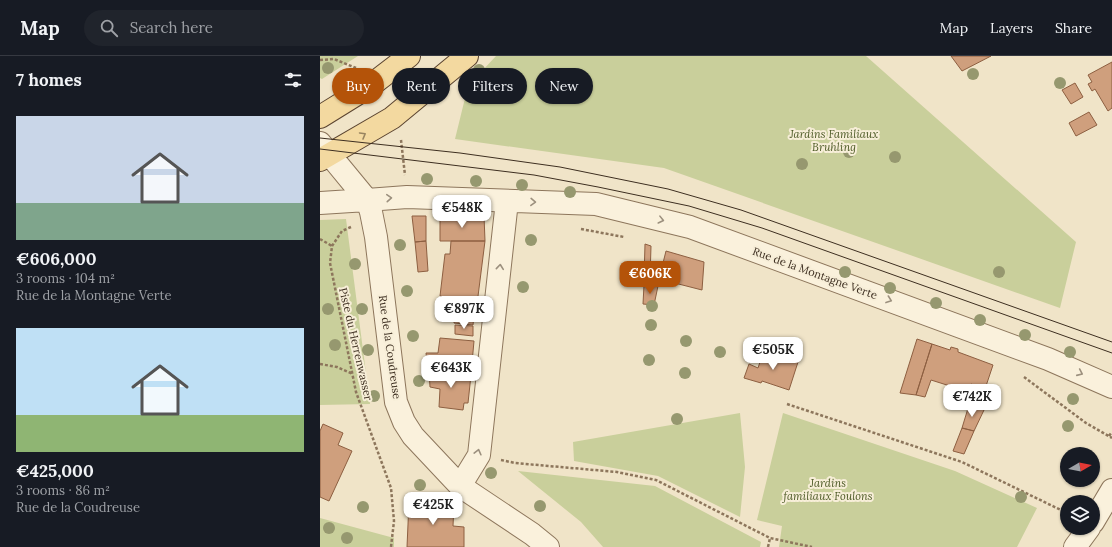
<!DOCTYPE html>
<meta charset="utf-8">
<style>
body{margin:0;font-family:Lora,serif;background:#20242c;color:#f1f3f6;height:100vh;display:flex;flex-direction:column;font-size:15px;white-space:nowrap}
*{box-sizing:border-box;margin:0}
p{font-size:13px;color:#9ea1a6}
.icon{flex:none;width:22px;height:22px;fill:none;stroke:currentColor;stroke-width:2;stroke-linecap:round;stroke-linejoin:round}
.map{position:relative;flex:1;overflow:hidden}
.panel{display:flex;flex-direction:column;background:#171b24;width:320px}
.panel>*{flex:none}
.hud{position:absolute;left:12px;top:12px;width:380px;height:36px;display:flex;gap:8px}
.needle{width:26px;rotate:80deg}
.tools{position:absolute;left:740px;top:391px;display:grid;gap:8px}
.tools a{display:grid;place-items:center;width:40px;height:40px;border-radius:50%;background:#171b24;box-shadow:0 1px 3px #0004;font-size:20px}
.price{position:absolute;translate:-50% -34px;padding:0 9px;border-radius:8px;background:#fff;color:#222;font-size:13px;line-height:26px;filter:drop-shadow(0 1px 2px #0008)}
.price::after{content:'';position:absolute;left:50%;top:24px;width:12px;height:9px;margin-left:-6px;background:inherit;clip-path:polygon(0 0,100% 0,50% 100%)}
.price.active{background:#b45309;color:#fff}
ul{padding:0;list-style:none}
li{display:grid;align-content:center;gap:8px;height:212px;padding:0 16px}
li span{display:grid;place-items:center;height:124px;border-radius:0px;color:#555}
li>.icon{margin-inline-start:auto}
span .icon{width:72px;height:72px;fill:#fffc;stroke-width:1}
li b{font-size:17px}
h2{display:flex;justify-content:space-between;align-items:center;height:48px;padding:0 16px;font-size:17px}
.pill{padding:0 14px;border-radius:18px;background:#171b24;box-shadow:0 1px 3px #0004;font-size:14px;line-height:36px}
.pill.active{background:#b45309;color:#fff}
header{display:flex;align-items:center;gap:24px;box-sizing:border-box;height:56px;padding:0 20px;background:#171b24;border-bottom:1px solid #363941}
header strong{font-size:19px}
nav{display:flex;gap:22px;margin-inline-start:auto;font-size:14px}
.search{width:280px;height:36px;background:#20242c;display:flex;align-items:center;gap:10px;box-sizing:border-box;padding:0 14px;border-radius:22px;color:#9ea1a6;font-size:15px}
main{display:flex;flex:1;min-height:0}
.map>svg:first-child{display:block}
.green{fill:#c9cf9b}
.building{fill:#cf9f7d;stroke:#8d5f41}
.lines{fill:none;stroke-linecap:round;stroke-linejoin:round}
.minor-casing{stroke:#8d765c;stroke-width:24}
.major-casing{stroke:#5b4430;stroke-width:24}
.path{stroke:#8d765c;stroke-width:2.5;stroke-dasharray:3 2;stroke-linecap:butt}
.minor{stroke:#faf1dc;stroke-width:22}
.major{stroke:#f3d9a0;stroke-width:22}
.tram{stroke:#3d2e20;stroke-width:1}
.tree{fill:#96986f}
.oneway{stroke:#988460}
.oneway2{stroke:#9c907e}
.labels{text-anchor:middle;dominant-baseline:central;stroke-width:4;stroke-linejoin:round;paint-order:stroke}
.park-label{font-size:11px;font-style:italic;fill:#4d5a26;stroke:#f7eed8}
.street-label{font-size:11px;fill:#3d2e20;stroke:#f7eed8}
</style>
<header>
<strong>Map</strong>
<div class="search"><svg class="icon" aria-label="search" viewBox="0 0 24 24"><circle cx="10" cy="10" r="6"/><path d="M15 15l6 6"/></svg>Search here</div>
<nav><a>Map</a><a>Layers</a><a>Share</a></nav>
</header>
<main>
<section class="panel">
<h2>7 homes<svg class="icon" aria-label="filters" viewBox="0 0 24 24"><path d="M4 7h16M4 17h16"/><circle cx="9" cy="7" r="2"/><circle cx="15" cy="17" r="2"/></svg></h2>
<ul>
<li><span style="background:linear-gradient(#c9d6e8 70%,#7fa58c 0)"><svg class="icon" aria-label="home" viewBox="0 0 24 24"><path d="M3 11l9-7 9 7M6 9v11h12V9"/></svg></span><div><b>€606,000</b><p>3 rooms · 104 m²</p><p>Rue de la Montagne Verte</p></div></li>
<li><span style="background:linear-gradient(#bfe0f5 70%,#8fb573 0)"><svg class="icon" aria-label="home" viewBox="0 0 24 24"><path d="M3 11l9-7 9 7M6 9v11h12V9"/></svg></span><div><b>€425,000</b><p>3 rooms · 86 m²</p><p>Rue de la Coudreuse</p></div></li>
</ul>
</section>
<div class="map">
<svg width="792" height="491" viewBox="0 0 792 491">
<rect width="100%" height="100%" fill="#f0e4c8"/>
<!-- green -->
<path class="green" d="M0 0H38L2 23 0 22Z
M176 0H546L756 186 740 252 344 112 135 83 148 30Z
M26 163 50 348 0 349V164Z
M420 357 425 411 420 461 338 420 254 405 253 386Z
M463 357 635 415 717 452 697 491H459L462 470 437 464Z
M198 415 335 430 441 486 440 491H283L261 466Z
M0 462 74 482V491H0Z"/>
<!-- building -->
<path class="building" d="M631 0H671L642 15Z
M792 6V52L788 55 775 33 772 35 768 28 772 26 768 19Z
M755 27 763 41 751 48 742 34Z
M769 56 777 69 756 80 749 67Z
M92 160H106V185L95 186Z
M120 160H164L165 185H120Z
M106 185 108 215 98 216 95 186Z
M131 185H165L156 256 124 253 125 241 120 240 125 198H130Z
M325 188 331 190 330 222 324 223Z
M346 195 384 206 382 234 339 223Z
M324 229 338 230 334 249 323 248Z
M135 256 154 259 153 269 134 267Z
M135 269 153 270V280L135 278Z
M120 282 154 285 151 318 108 314 106 297H118Z
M597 283 612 288 596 339 580 337Z
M612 288 630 294 631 291 638 293V296L673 309 665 333 651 328 649 336 611 324 605 341 596 339Z
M444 294 478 306 469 334 442 325 441 327 424 322 429 308 438 312Z
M109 314 151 319 148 347H144L143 354 119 351 120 333 110 331Z
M649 349 664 354 654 375 642 372Z
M3 368 23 377 18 389 32 395 9 445 0 441V375Z
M642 372 654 375 644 398 633 395Z
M89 446 134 448 133 470 144 471V491H87Z"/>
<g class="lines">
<defs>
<path id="minor" d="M0 87 47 144 87 141 276 148 370 171 728 303 792 331
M0 147 47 144 51 156 56 181 76 346 84 366 93 380 140 430 212 478 228 491
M140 430 159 399 187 145
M773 466 792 434
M755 491 769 472"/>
<path id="major" d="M0 61 50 30 89 0
M0 104 72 62 147 0"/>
</defs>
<!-- minor casing -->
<use href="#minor" class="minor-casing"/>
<!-- major casing -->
<use href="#major" class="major-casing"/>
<!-- path -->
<path class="path" d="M0 4 14 3 36 12
M81 84 85 119
M31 171 22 175 12 190 10 207 36 336 71 432 74 465 71 491
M261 173 304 181
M0 183 12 190
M0 308 17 311 33 318
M704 321 766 367 792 382
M467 348 642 406 747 457
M789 380 792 376
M181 404 195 407 297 416 336 424 450 482 492 491
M448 491 450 482"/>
<!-- minor -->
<use href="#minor" class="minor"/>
<!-- major -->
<use href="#major" class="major"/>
<!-- tram -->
<path class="tram" d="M0 82 140 97 240 111 348 133 421 154 792 286
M0 93 214 119 278 131 369 150 442 172 792 297"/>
</g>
<!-- trees -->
<g class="tree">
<circle cx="8" cy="12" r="6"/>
<circle cx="159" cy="14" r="6"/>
<circle cx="653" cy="18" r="6"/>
<circle cx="740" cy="27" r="6"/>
<circle cx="181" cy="41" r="6"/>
<circle cx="529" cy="96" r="6"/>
<circle cx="575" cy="101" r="6"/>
<circle cx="482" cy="108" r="6"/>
<circle cx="107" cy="123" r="6"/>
<circle cx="156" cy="125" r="6"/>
<circle cx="202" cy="129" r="6"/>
<circle cx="250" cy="136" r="6"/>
<circle cx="211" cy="184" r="6"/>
<circle cx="80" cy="189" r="6"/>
<circle cx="35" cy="208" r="6"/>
<circle cx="525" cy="216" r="6"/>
<circle cx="679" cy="216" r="6"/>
<circle cx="203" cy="231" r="6"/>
<circle cx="570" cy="232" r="6"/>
<circle cx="87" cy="235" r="6"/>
<circle cx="616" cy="247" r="6"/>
<circle cx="332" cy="250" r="6"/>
<circle cx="8" cy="253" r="6"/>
<circle cx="42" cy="253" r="6"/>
<circle cx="660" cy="264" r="6"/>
<circle cx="331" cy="269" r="6"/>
<circle cx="705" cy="279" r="6"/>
<circle cx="93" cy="280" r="6"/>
<circle cx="366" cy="285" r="6"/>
<circle cx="15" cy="289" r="6"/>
<circle cx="48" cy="294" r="6"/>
<circle cx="400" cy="296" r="6"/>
<circle cx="750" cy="296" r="6"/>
<circle cx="329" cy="304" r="6"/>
<circle cx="365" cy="317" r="6"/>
<circle cx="99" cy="325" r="6"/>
<circle cx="54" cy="340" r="6"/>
<circle cx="753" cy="343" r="6"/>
<circle cx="357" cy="363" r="6"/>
<circle cx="748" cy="370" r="6"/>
<circle cx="171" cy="417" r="6"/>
<circle cx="100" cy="429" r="6"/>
<circle cx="701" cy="441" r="6"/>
<circle cx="220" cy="450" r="6"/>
<circle cx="43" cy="451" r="6"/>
<circle cx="9" cy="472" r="6"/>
<circle cx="27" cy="482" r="6"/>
</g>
<!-- one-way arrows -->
<defs><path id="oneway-chevron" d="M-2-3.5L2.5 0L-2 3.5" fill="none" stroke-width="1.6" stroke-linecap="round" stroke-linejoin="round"/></defs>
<use class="oneway" href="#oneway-chevron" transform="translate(43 79) rotate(-30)"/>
<g class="oneway2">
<use href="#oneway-chevron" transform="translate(69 142) rotate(-4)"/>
<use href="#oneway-chevron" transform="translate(213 146) rotate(2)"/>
<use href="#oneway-chevron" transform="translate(341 164) rotate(14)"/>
<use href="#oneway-chevron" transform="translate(180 211) rotate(-84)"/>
<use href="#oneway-chevron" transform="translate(569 244) rotate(20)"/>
<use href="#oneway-chevron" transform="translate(760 317) rotate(24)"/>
<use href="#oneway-chevron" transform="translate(158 396) rotate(-76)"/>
</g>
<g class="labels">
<!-- park labels -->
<g class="park-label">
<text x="514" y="78">Jardins Familiaux<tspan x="514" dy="13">Bruhling</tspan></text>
<text x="508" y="427">Jardins<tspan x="508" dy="13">familiaux Foulons</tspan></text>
</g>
<!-- street labels -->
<g class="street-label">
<text transform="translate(495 217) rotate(20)">Rue de la Montagne Verte</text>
<text transform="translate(36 288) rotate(77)">Piste du Herrenwasser</text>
<text transform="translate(70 291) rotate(82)">Rue de la Coudreuse</text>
</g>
</g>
</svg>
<div class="tools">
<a><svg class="needle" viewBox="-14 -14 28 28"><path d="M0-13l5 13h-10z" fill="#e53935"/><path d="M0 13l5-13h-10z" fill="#9ea1a6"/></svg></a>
<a><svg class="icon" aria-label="layers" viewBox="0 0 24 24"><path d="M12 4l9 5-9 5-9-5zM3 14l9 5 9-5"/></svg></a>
</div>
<b class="price" style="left:142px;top:173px">€548K</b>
<b class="price active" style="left:330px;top:239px">€606K</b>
<b class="price" style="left:144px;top:274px">€897K</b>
<b class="price" style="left:453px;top:315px">€505K</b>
<b class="price" style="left:131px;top:333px">€643K</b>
<b class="price" style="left:652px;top:362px">€742K</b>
<b class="price" style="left:113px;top:470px">€425K</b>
<div class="hud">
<a class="pill active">Buy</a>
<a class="pill">Rent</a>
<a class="pill">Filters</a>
<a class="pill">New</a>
</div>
</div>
</main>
